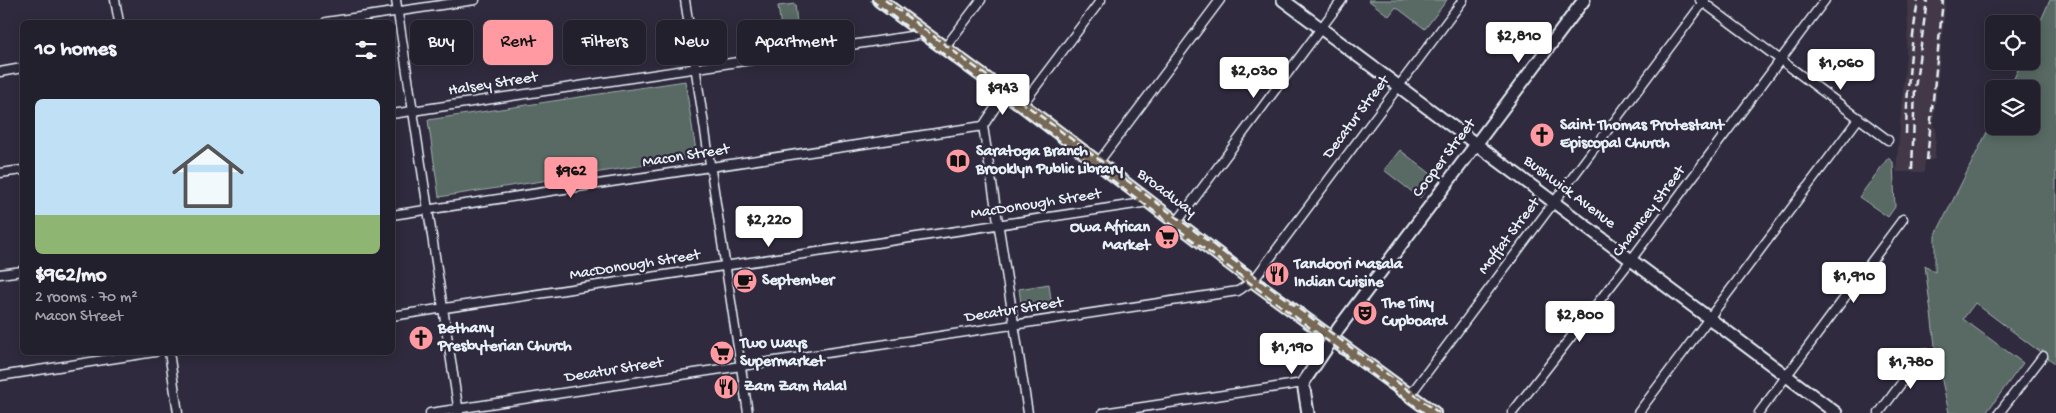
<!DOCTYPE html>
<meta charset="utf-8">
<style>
body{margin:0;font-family:"Gochi Hand",sans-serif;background:#2f2d3a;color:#f1f3f6;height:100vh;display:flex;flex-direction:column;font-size:19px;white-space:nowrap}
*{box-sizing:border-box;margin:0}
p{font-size:16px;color:#a3a3aa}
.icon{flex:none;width:28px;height:28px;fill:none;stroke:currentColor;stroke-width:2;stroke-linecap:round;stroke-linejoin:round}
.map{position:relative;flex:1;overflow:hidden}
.side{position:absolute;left:20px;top:20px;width:375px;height:335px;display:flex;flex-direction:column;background:#23202e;border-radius:8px;box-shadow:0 2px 12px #0003,0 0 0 1px #403e4a}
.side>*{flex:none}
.hud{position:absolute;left:410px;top:20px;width:475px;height:45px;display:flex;gap:10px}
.buttons{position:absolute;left:1985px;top:15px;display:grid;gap:10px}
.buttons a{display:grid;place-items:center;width:55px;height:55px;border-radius:8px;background:#23202e;box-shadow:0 2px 12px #0003,0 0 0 1px #403e4a;font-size:25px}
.price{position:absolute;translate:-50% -42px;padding:0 11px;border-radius:5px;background:#fff;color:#222;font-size:16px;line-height:32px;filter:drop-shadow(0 1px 2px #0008)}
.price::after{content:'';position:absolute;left:50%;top:30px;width:15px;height:11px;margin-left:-8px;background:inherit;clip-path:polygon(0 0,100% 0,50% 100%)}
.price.active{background:#ff9aa2;color:#111}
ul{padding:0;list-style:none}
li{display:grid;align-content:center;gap:10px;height:265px;padding:0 15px}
li span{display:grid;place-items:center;height:155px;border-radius:8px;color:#555}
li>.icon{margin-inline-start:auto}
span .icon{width:90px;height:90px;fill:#fffc;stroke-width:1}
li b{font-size:21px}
h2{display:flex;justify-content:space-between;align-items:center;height:60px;padding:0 15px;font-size:21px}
.pill{padding:0 18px;border-radius:8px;background:#23202e;box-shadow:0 2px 12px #0003,0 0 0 1px #403e4a;font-size:18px;line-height:45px}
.pill.active{background:#ff9aa2;color:#111}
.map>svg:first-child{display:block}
.built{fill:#423946}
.green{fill:#596b63;stroke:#a0aeae}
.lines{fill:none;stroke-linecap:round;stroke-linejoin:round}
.street-casing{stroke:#e8f1f8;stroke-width:11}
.secondary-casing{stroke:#e8f1f8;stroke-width:15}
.primary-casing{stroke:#e8f1f8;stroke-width:16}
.street{stroke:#2f2a3d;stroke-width:8}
.secondary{stroke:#2f2a3d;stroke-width:11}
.primary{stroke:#776954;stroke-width:12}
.rail{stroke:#e8f1f8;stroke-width:2.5;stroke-dasharray:8 4;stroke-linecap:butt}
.labels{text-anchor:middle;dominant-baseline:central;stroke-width:4.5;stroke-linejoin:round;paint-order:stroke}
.street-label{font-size:16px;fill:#e8f1f8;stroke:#2f2a3d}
.poi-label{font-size:16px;font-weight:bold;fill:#e8f1f8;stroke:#2f2a3d;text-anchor:start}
</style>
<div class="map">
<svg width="2056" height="413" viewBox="0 0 2056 413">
<rect width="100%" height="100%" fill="#2f2a3d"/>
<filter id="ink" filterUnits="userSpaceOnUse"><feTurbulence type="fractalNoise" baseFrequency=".02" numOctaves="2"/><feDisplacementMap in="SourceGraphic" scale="10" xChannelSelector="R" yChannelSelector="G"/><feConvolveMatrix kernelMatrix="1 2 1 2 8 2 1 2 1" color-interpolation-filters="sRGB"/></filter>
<g filter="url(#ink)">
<!-- built -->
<path class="built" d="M1907 0H1946L1933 127 1936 128 1935 159 1925 161 1924 172H1896L1908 29Z"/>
<!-- green -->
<path class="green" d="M1368 0H1447L1425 29 1396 7 1389 16Z
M2050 0H2056V364L1975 303 1963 319 2023 363 1986 413H1949L1936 353 1925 265 1935 272V236L1994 118V126H2031V89H2009L2022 61H2031V42Z
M795 4 798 33 782 35 778 6Z
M685 81 697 157 439 197 428 120Z
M1400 150 1435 177 1420 198 1384 170Z
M1888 158 1893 162 1895 207 1888 217 1859 197Z
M1049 284 1052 307 1022 311 1019 289Z"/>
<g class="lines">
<defs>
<path id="street" d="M115 0 119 22
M396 0 459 413
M685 0 748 413
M1700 0 1888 140
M326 22 475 0
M944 49 981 0
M0 72 22 68
M1005 93 983 126 1028 413
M1022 105 1101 0
M392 114 924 34
M1098 163 1220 0
M0 173 22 170
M392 215 983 126
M1177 222 1342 0
M0 274 22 271
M392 316 1149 202
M169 352 178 413
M0 376 155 352
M1410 395 1705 0
M430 413 1238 291 1253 281 1463 0
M1103 413 1303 383
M1512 413 1631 260 1825 0
M1638 413 1859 118
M1759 413 1903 219
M1879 413 1924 353
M1999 413 2043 356"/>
<path id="secondary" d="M1283 0 1836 413
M1308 413 1303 383 1326 349 1338 329 1584 0"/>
<path id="primary" d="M879 0 1022 105 1253 281 1434 413"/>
</defs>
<!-- street casing -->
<use href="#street" class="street-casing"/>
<!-- secondary casing -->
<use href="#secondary" class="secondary-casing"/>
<!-- primary casing -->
<use href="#primary" class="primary-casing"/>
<!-- street -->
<use href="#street" class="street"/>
<!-- secondary -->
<use href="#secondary" class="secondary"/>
<!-- primary -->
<use href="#primary" class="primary"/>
<!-- rail -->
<path class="rail" d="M871 0 1424 413
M885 0 1439 413
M1906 134C1907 88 1911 45 1918 0
M1927 160 1943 0
M1912 170 1915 89 1927 0"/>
</g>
</g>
<!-- icons -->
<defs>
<symbol id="church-disc" viewBox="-11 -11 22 22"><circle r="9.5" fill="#ff9aa2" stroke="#2f2a3d"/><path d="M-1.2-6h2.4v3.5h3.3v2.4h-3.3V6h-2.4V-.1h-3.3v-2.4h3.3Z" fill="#111"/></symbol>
<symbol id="library-disc" viewBox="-11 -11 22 22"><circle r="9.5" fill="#ff9aa2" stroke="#2f2a3d"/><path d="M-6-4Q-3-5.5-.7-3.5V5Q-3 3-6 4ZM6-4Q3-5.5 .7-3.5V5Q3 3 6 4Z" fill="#111"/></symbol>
<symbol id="supermarket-disc" viewBox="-11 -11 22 22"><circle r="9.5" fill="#ff9aa2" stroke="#2f2a3d"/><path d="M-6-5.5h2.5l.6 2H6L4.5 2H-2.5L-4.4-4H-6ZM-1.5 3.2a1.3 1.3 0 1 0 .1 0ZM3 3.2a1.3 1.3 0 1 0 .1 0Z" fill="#111"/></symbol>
<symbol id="restaurant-disc" viewBox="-11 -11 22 22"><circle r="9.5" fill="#ff9aa2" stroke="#2f2a3d"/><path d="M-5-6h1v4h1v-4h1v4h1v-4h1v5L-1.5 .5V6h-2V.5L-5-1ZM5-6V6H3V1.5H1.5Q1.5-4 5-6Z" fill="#111"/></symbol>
<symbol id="cafe-disc" viewBox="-11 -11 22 22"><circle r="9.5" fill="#ff9aa2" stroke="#2f2a3d"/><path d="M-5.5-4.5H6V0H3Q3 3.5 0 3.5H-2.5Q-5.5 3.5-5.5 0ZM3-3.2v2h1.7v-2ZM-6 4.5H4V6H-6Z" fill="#111"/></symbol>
<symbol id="theatre-disc" viewBox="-11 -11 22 22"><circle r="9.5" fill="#ff9aa2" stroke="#2f2a3d"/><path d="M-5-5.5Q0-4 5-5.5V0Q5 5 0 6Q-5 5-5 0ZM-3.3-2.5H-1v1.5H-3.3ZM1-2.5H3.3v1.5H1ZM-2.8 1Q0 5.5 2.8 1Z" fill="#111"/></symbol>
</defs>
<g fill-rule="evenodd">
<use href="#church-disc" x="1528" y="121" width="28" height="28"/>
<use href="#library-disc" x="944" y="147" width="28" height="28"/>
<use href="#supermarket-disc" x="1153" y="223" width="28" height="28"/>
<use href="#restaurant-disc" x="1263" y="260" width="28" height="28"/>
<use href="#cafe-disc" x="731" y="267" width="28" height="28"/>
<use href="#theatre-disc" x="1351" y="299" width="28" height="28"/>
<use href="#church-disc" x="407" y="324" width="28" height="28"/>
<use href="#supermarket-disc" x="708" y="339" width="28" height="28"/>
<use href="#restaurant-disc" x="712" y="373" width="28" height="28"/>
</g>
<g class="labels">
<!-- street labels -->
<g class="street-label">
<text transform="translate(493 85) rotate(-9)">Halsey Street</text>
<text transform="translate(1357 118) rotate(-53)">Decatur Street</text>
<text transform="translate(686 157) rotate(-9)">Macon Street</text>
<text transform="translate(1445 159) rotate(-53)">Cooper Street</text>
<text transform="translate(1569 193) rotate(37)">Bushwick Avenue</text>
<text transform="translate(1166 194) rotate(37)">Broadway</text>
<text transform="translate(1036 205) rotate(-9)">MacDonough Street</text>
<text transform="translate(1650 212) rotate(-53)">Chauncey Street</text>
<text transform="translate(1510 237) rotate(-53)">Moffat Street</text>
<text transform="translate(635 266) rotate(-9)">MacDonough Street</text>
<text transform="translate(1014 311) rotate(-9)">Decatur Street</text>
<text transform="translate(614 371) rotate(-9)">Decatur Street</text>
</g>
<!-- poi labels -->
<g class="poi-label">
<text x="1560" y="126">Saint Thomas Protestant<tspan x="1560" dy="18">Episcopal Church</tspan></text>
<text x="976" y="152">Saratoga Branch<tspan x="976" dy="18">Brooklyn Public Library</tspan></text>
<text x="1150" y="228" text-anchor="end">Owa African<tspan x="1150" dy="18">Market</tspan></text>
<text x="1294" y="265">Tandoori Masala<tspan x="1294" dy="18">Indian Cuisine</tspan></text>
<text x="762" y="281">September</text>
<text x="1382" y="304">The Tiny<tspan x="1382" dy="18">Cupboard</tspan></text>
<text x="438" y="329">Bethany<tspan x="438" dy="18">Presbyterian Church</tspan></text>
<text x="740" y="344">Two Ways<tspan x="740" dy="18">Supermarket</tspan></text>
<text x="744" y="387">Zam Zam Halal</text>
</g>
</g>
</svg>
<div class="buttons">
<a><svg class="icon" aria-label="locate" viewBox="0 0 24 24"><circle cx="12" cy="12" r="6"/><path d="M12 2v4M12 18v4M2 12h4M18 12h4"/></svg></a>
<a><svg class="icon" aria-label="layers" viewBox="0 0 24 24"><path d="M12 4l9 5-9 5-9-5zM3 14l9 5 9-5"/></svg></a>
</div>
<b class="price" style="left:1519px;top:64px">$2,810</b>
<b class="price" style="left:1841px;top:91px">$1,060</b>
<b class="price" style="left:1254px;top:99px">$2,030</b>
<b class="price" style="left:1003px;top:116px">$943</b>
<b class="price active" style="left:571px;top:199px">$962</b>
<b class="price" style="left:769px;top:248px">$2,220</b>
<b class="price" style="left:1854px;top:304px">$1,910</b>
<b class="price" style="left:1580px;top:343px">$2,800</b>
<b class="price" style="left:1292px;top:375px">$1,190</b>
<b class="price" style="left:1911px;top:390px">$1,780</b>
<div class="hud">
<a class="pill">Buy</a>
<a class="pill active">Rent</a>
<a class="pill">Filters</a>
<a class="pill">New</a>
<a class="pill">Apartment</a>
</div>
<section class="side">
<h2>10 homes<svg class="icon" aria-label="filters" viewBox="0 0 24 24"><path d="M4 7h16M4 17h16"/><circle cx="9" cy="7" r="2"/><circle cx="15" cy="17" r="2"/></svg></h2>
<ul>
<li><span style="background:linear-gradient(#bfe0f5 75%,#8fb573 0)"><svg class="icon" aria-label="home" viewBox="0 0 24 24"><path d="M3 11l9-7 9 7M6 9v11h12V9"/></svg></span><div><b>$962/mo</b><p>2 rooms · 70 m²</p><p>Macon Street</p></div></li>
</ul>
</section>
</div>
